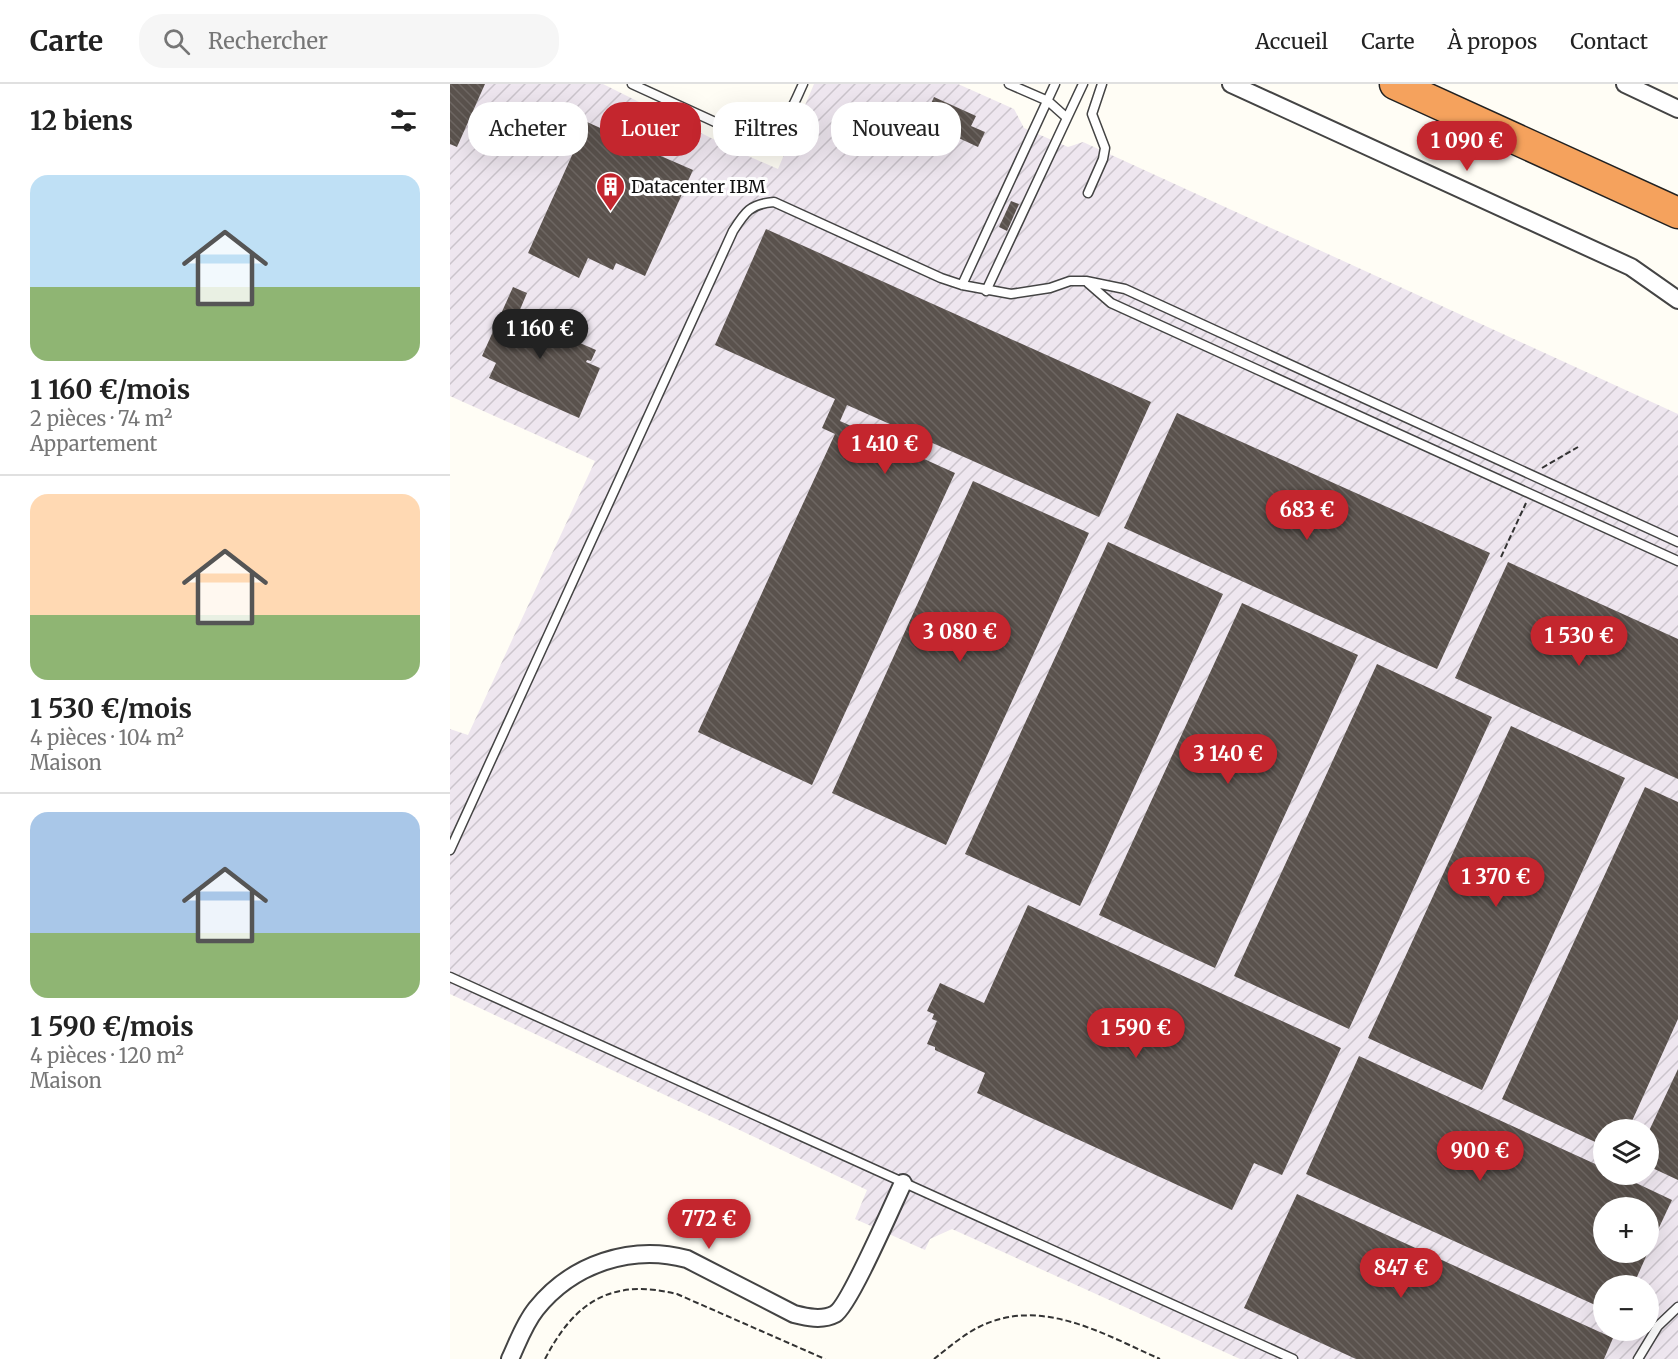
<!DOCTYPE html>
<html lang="fr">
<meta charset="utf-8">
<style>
body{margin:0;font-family:Merriweather,serif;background:#f6f6f6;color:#222;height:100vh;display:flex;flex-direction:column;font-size:22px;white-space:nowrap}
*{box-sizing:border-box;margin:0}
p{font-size:20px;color:#767676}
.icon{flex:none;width:33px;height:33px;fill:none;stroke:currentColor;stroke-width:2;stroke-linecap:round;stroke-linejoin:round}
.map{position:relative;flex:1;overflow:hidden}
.panel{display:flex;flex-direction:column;background:#fff;width:450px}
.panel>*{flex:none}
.banner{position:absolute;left:18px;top:18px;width:570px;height:54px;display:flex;gap:12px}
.buttons{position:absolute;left:1143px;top:1035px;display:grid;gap:12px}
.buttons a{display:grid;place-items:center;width:66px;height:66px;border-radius:50%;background:#fff;box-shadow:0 6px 24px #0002;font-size:30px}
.price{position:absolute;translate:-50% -51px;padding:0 14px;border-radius:21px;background:#c4262e;color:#fff;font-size:20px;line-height:39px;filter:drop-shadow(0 2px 3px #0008)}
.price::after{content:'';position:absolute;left:50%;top:36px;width:18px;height:14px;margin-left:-9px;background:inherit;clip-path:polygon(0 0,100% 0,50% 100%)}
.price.current{background:#222;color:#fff}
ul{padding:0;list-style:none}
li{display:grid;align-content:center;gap:12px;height:318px;padding:0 30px}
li+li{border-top:2px solid #e0e0e0}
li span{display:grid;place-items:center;height:186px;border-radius:18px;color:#555}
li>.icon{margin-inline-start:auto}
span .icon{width:108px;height:108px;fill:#fffc;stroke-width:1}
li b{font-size:26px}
h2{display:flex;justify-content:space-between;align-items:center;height:72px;padding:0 30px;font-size:26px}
.pill{padding:0 21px;border-radius:24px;background:#fff;box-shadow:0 6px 24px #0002;font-size:21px;line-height:54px}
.pill.current{background:#c4262e;color:#fff}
header{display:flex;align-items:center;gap:36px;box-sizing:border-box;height:84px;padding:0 30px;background:#fff;border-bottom:2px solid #e0e0e0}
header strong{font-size:28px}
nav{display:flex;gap:33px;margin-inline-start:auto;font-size:21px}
.search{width:420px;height:54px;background:#f6f6f6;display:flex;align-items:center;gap:15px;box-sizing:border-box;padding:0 21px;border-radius:24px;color:#767676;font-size:22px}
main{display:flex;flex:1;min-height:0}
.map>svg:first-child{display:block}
.industrial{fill:url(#industrial-furrows);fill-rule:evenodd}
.building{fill:url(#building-back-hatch)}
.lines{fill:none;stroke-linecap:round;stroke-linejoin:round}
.service-casing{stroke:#444;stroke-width:11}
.minor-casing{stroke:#444;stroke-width:20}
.motorway-casing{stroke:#222;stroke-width:33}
.path{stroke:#333;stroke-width:2;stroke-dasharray:6 3;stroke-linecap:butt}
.service{stroke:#fff;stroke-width:8}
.minor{stroke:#fff;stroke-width:16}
.motorway{stroke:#f5a25d;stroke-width:30}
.labels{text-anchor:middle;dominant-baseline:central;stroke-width:6;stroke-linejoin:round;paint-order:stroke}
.poi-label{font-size:18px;fill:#111;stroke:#fff;text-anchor:start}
</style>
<header>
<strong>Carte</strong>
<div class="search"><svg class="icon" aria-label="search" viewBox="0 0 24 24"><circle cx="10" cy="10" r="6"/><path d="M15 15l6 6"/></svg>Rechercher</div>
<nav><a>Accueil</a><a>Carte</a><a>À propos</a><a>Contact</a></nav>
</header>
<main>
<section class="panel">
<h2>12 biens<svg class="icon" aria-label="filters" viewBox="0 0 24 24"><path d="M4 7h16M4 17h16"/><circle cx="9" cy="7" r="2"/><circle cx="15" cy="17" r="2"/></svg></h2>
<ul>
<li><span style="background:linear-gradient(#bfe0f5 60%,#8fb573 0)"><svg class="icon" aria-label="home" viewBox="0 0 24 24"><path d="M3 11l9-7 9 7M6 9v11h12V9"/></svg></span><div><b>1 160 €/mois</b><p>2 pièces · 74 m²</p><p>Appartement</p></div></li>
<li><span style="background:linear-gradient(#ffd9b3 65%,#8fb573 0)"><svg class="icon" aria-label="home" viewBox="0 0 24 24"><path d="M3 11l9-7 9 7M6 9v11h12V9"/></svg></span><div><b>1 530 €/mois</b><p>4 pièces · 104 m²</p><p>Maison</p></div></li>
<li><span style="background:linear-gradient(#a9c7e8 65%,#8fb573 0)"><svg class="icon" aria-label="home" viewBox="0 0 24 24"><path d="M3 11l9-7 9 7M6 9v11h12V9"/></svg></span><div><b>1 590 €/mois</b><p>4 pièces · 120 m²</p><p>Maison</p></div></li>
</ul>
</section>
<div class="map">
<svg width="1228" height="1275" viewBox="0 0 1228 1275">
<defs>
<pattern id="industrial-furrows" width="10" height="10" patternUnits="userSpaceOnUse" patternTransform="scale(1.5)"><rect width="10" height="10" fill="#eee6ef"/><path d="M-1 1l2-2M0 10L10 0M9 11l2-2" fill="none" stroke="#cbc4cc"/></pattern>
<pattern id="building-back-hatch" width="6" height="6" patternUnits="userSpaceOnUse" patternTransform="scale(1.5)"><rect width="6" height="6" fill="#5a524d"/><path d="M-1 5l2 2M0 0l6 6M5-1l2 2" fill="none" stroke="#6d6662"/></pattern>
</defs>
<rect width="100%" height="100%" fill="#fffdf5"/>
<!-- industrial -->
<path class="industrial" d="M0 0H153L289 68 328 85 364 0H508L564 25 574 44 618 63 633 58 1228 330V1275H790L502 1145 480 1155 475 1166 405 1135 417 1106 0 910V645L18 651 145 377 0 312ZM1154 1046H1198V1090H1154ZM1154 1124H1198V1168H1154ZM1154 1202H1198V1246H1154Z"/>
<!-- building -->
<path class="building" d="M0 0H35L7 63 0 60Z
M484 13 526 32 521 42 535 48 528 63 500 50 501 47 474 35Z
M137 38 188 61 191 54 200 58 197 66 243 86 195 192 166 179 163 186 138 174 129 194 78 169Z
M561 117 569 120 557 147 549 143Z
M316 145 701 318 649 433 397 321 390 337 505 389 362 701 248 648 385 350 372 344 385 315 265 261Z
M63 203 77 209 69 228 118 250 115 257 121 259 123 256 146 266 141 277 137 276 136 278 150 284 129 334 39 294 46 279 32 272Z
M727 329 1040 469 987 585 674 444Z
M523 397 639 449 496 761 382 709Z
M658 458 773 510 630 822 515 770Z
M1058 478 1228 555V695L1005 594Z
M792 519 908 571 765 884 649 831Z
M927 580 1042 633 899 945 784 892Z
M1061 642 1175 694 1032 1006 918 954Z
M1195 703 1228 718V935L1178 1046H1154V1062L1052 1015Z
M578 821 891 964 832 1091 804 1079 782 1126 527 1009 535 989 485 966V963L477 960 487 937 482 935 484 930 477 927 490 899 534 919Z
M909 972 1154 1084V1090H1167L1222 1116 1198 1167V1124H1154V1168H1198L1183 1202H1154V1225L856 1090Z
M1228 985V1096L1198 1082V1049Z
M847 1110 1163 1254 1154 1275H906L794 1224Z"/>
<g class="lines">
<defs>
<path id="service" d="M182 0 300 54C334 50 340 28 353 0
M559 0 598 17 617 34 633 0
M638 109 653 75 655 64 642 30 652 0
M638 199 661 219 1228 477
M512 201 605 0
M536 207 617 34
M0 766 283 147C295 128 300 120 324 118L491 194 512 201 561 210 600 204 620 197H636L675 205 1228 458
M0 893 843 1275
M1188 1275 1208 1242 1228 1223"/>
<path id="minor" d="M781 0 1181 183 1228 216
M1175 0 1228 25
M60 1275C68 1258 74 1240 86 1225 122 1180 181 1160 237 1175L344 1230C356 1233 372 1237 385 1230 399 1222 443 1120 453 1099"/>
<path id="motorway" d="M945 0 1228 129"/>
</defs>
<!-- service casing -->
<use href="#service" class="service-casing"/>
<!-- minor casing -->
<use href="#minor" class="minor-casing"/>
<!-- motorway casing -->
<use href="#motorway" class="motorway-casing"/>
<!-- path -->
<path class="path" d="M1092 384 1128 363
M1051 473 1076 419
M95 1275C125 1217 162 1194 227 1210L375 1275
M484 1275C498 1264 513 1251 529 1243 591 1212 653 1250 710 1275"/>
<!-- service -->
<use href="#service" class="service"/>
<!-- minor -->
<use href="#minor" class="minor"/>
<!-- motorway -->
<use href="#motorway" class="motorway"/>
</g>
<!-- icons -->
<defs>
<symbol id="building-pin" viewBox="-11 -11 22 30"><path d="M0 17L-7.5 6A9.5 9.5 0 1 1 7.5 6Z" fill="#c4262e" stroke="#fff"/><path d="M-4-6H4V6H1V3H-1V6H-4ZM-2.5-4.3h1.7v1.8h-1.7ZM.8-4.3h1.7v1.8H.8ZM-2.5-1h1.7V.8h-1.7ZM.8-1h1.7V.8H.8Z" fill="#fff"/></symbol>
</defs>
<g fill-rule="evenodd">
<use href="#building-pin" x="144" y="86" width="33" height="45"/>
</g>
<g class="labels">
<!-- poi labels -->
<g class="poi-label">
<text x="181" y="102">Datacenter IBM</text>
</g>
</g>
</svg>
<div class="buttons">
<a><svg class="icon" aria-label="layers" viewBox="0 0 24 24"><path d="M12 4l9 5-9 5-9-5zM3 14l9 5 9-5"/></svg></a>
<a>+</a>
<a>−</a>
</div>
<b class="price" style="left:1017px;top:88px">1 090 €</b>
<b class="price current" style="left:90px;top:276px">1 160 €</b>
<b class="price" style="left:435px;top:391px">1 410 €</b>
<b class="price" style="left:857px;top:457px">683 €</b>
<b class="price" style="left:510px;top:579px">3 080 €</b>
<b class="price" style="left:1129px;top:583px">1 530 €</b>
<b class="price" style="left:778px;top:701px">3 140 €</b>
<b class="price" style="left:1046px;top:824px">1 370 €</b>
<b class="price" style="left:686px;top:975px">1 590 €</b>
<b class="price" style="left:1030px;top:1098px">900 €</b>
<b class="price" style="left:259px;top:1166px">772 €</b>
<b class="price" style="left:951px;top:1215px">847 €</b>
<div class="banner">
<a class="pill">Acheter</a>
<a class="pill current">Louer</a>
<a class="pill">Filtres</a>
<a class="pill">Nouveau</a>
</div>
</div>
</main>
